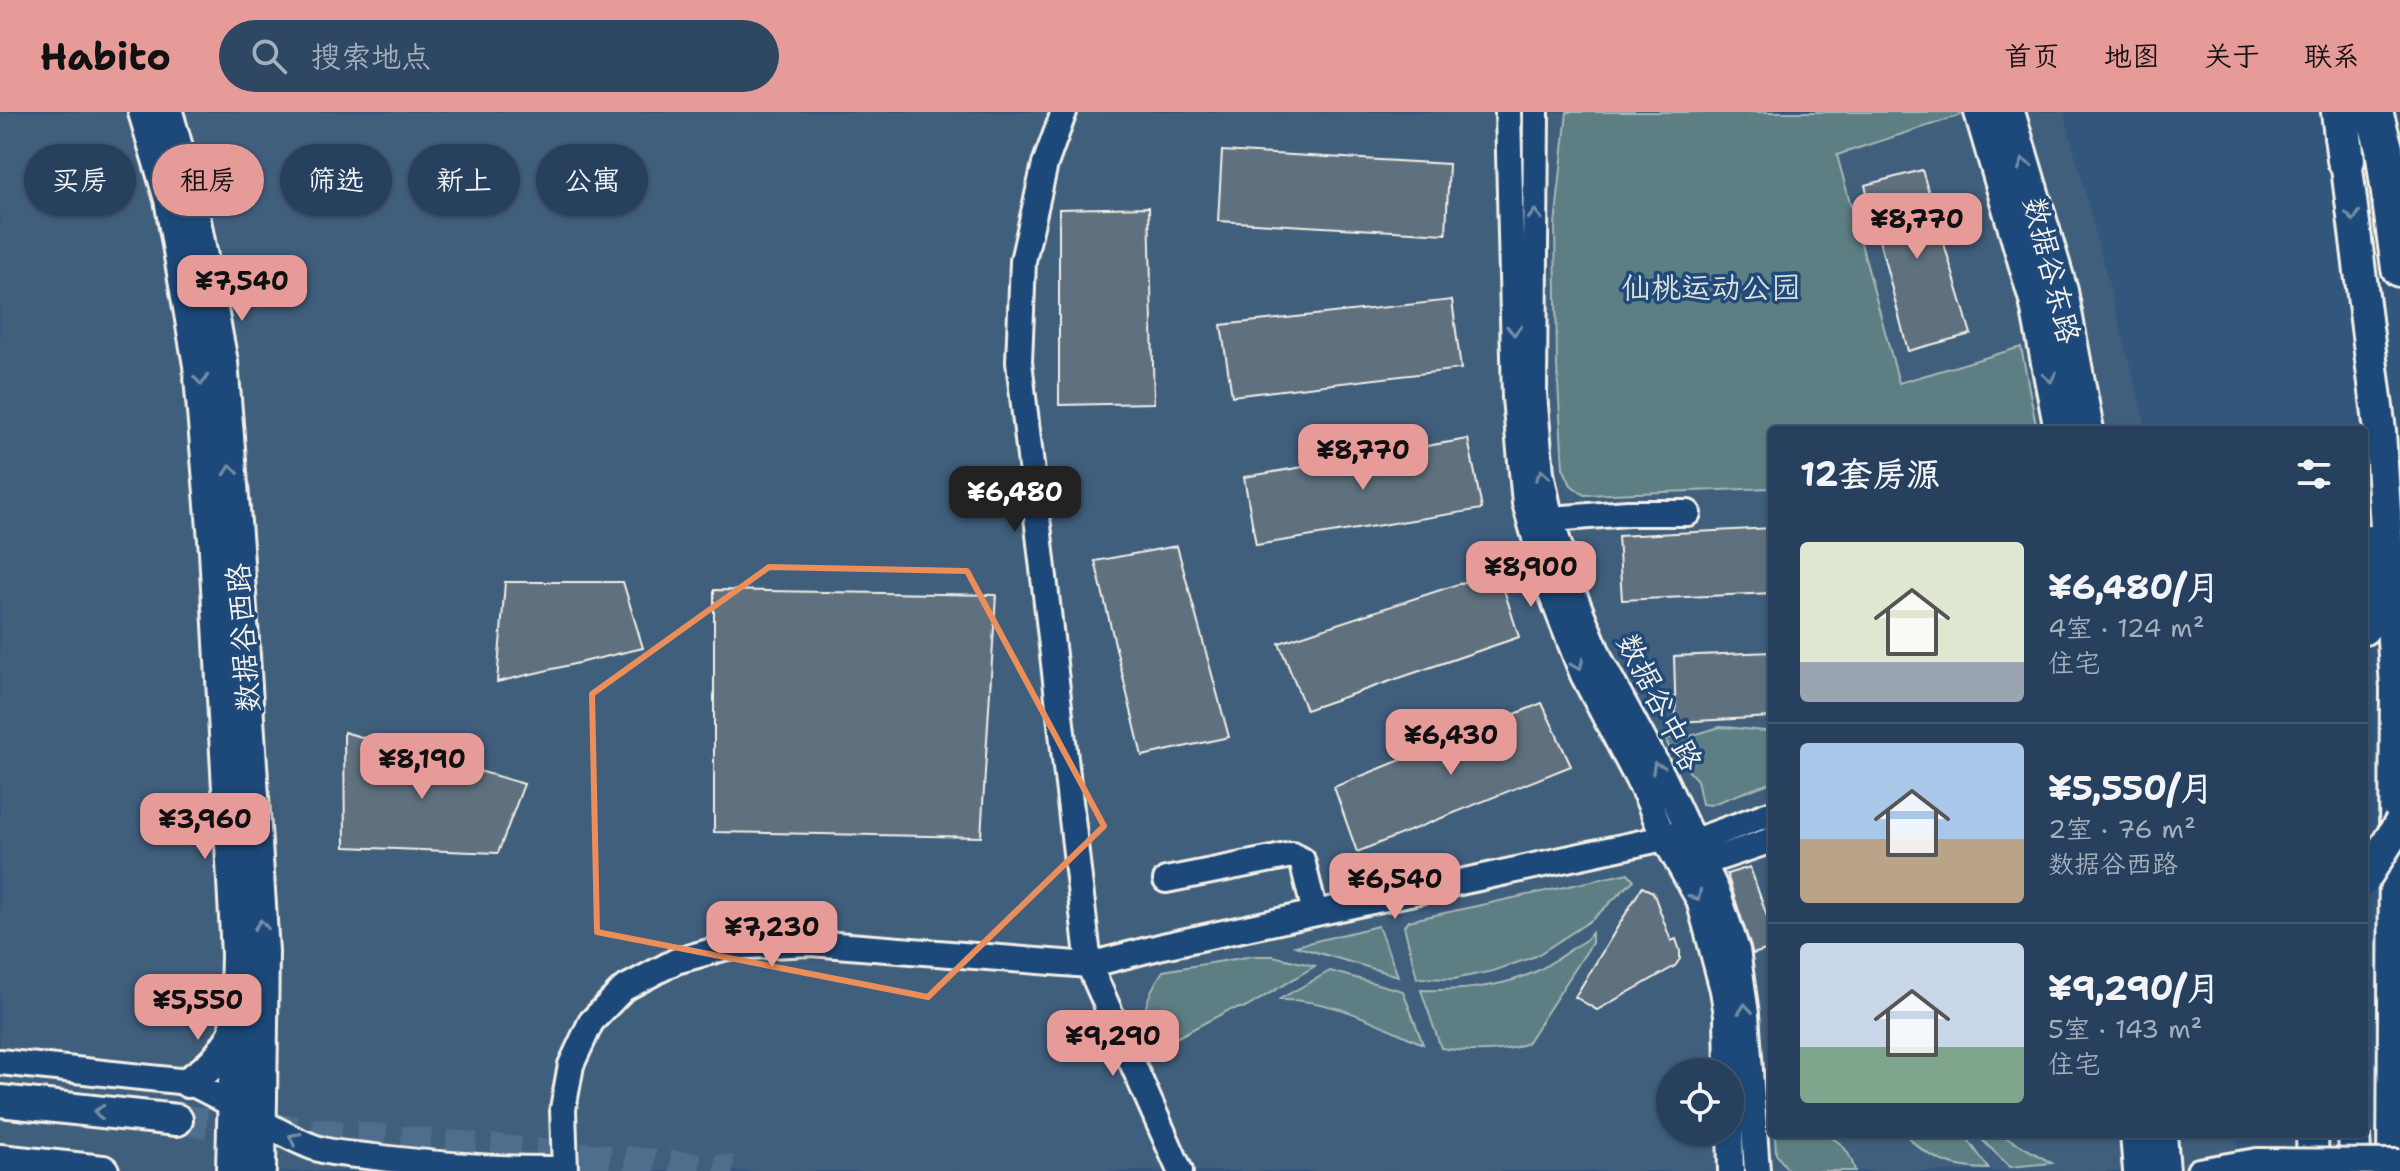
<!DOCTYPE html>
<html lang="zh">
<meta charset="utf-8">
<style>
body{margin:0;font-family:"Shantell Sans","LXGW WenKai TC",sans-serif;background:#2e4763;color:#f1f3f6;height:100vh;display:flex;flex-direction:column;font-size:30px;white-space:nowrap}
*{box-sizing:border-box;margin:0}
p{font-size:26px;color:#a4afbc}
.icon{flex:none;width:44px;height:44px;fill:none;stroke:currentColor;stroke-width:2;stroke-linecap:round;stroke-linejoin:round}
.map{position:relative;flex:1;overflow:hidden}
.sheet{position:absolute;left:1768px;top:314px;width:600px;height:712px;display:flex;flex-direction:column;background:#26405d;border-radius:8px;box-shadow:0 2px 6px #0004,0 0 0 2px #425972}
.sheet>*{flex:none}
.hud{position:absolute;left:24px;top:32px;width:760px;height:72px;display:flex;gap:16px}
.tools{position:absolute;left:1656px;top:946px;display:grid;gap:16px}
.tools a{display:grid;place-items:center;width:88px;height:88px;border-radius:50%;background:#26405d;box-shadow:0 2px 6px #0004,0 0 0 2px #425972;font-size:40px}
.price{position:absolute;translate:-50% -68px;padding:0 18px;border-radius:16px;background:#e69b98;color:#111;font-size:26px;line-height:52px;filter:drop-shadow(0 2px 4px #0008)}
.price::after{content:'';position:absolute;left:50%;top:48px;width:24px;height:18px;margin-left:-12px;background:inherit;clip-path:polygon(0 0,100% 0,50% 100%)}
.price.current{background:#222;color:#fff}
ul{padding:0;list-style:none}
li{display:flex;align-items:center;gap:24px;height:200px;padding:0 32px}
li+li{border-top:2px solid #425972}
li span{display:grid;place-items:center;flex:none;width:224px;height:160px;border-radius:8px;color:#555}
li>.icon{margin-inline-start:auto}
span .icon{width:96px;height:96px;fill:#fffc;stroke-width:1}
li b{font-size:34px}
h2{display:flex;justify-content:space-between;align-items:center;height:96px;padding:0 32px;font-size:34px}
.chip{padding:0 28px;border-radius:36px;background:#26405d;box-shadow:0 2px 6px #0004,0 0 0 2px #425972;font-size:28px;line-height:72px}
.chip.current{background:#e69b98;color:#111}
header{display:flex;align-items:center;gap:48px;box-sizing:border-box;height:112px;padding:0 40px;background:#e69b98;color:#111}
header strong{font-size:38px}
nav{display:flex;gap:44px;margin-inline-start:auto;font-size:28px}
.search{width:560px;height:72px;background:#2e4763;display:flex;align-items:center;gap:20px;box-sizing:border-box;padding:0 28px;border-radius:44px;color:#a4afbc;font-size:30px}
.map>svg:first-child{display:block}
.built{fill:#3f5e7d;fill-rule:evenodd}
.green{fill:#5d7f84;stroke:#a8b8b6;stroke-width:2}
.building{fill:#5e717f;stroke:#f4f1e8;stroke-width:2}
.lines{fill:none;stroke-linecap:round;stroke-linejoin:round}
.major-tunnel{stroke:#4f6d8c;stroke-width:30;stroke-dasharray:30 15;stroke-linecap:butt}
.minor-casing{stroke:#f4f1e8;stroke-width:30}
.major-casing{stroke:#f4f1e8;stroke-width:36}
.highway-casing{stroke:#f4f1e8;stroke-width:42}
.minor{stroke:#1f4a7a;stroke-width:24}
.major{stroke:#1f4a7a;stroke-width:30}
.highway{stroke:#1f4a7a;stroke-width:36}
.minor-bridge-casing{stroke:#f4f1e8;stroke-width:30;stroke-linecap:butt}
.major-bridge-casing{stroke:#f4f1e8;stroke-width:36;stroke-linecap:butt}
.minor-bridge{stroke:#1f4a7a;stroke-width:24}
.major-bridge{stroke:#1f4a7a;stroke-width:30}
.oneway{stroke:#748da6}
.marked{fill:none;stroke:#ec8e59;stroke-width:6;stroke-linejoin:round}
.labels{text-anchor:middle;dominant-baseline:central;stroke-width:7;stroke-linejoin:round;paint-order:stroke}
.street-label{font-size:30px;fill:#f4f1e8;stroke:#1f4a7a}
.park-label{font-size:30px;fill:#dde0d9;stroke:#1f4a7a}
</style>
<header>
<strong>Habito</strong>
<div class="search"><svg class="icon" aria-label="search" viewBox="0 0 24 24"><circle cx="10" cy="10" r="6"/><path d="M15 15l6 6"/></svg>搜索地点</div>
<nav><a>首页</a><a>地图</a><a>关于</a><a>联系</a></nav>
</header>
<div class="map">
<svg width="2400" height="1059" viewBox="0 0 2400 1059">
<rect width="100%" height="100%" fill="#32567c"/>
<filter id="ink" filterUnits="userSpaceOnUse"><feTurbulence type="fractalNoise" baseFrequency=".0125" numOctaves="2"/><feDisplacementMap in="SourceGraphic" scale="16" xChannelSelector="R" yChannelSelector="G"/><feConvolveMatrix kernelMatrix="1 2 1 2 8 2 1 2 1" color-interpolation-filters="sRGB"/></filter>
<g filter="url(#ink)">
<!-- built -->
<path class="built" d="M0 0H2064L2147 318H1772V1022H2237V1059H0ZM1670 960H1730V1020H1670Z"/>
<!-- green -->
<path class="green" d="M1567 0H1960L1961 3 1837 43 1899 271 2021 235 2037 318H1772V376L1584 383 1571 373 1563 356 1557 254 1555 113Z
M1720 615C1738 615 1755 620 1772 619V670L1710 693 1702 692 1697 668 1671 640 1666 628 1678 622 1687 625Z
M1628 761 1634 768 1593 807 1536 844 1493 859 1454 867 1417 866 1404 814 1408 809Z
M1378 814 1398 864 1295 834Z
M1592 821V831L1527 931C1502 942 1467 940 1441 936L1421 878C1460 879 1503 876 1539 858 1555 849 1571 837 1587 827Z
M1253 844H1273L1315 854 1247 895 1229 898 1157 936C1134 913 1147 882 1163 859Z
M1330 859 1403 879 1423 932C1375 911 1332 886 1278 888Z
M1775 1022C1811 1022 1844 1014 1855 1059H1789L1776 1042Z
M1905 1022H1964L1989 1057C1955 1057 1928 1048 1905 1022Z
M1976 1022H2000L2052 1051 2010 1055Z"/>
<!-- building -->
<path class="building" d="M1222 39 1449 52 1446 122 1218 109Z
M1922 58 1971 222 1908 239 1865 73Z
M1149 95 1154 291 1059 293V97Z
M1452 188 1461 257 1232 284 1221 213Z
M1468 327 1482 397 1256 433 1244 365Z
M1772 416V481L1622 488 1618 424Z
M1177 434 1229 625 1142 644 1095 449Z
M1498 459 1519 525 1306 598 1279 531Z
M505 470H623L643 536 497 570Z
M714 478 996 483 981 725 714 720Z
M1772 540V605L1676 610 1674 544Z
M1542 591 1571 654 1357 740 1334 675Z
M344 620 524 672 498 741 345 735Z
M1750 755 1772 819V836L1753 842 1727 762Z
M1642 775 1653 780 1671 829 1676 827 1680 839V847L1675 854 1597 898 1575 885Z"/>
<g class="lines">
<!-- major-tunnel -->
<path class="major-tunnel" d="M177 1008 733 1059"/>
<defs>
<path id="minor" d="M1064 0 1045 52 1023 149 1019 250 1089 853 1180 1059
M1508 0 1515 286 1525 391 1550 479 1583 563 1646 683 1664 726 1699 788 1723 878 1727 903 1728 960
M1536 0 1534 282 1541 361 1549 400 1574 483 1601 549 1663 664 1718 782 1737 838 1746 902 1757 1059
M1551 407 1628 401H1688
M1692 730 1772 701
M1703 751 1772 728
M1166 768 1292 743 1302 748 1315 801
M0 950 188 970C230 988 266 1016 308 1033 328 1042 352 1042 374 1045 438 1053 500 1058 564 1057
M1730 1014 1731 1059
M565 1059 563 997 571 953 591 910 623 877 676 849 727 835 811 831 1089 853 1163 834 1664 726 1686 717
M2199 1059 2257 1049"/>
<path id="major" d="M144 0 170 87 199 253 215 439 237 842 232 1059
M167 0 190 82 222 250 237 435 263 840 260 1059
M1980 0 2035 188 2060 318
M2009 0 2062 179 2088 318
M2340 25 2346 48 2380 319 2396 576 2393 1059
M2364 517 2371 429
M188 970C212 956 222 942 236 919
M0 989 177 1008
M2136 1022 2139 1059
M2161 1022 2164 1059
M2312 1022 2313 1059
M2354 1022 2356 1059
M0 1048 103 1059"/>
<path id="highway" d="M2340 0 2346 48
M2374 0 2384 36 2400 156"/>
</defs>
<!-- minor casing -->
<use href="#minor" class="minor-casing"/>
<!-- major casing -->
<use href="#major" class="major-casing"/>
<!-- highway casing -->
<use href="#highway" class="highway-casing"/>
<!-- minor -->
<use href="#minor" class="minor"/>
<!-- major -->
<use href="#major" class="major"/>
<!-- highway -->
<use href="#highway" class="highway"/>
<defs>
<path id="minor-bridge" d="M2257 1049 2400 1050"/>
<path id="major-bridge" d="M2364 768 2400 711"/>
</defs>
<!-- minor-bridge casing -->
<use href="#minor-bridge" class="minor-bridge-casing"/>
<!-- major-bridge casing -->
<use href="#major-bridge" class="major-bridge-casing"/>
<!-- minor-bridge -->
<use href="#minor-bridge" class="minor-bridge"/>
<!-- major-bridge -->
<use href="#major-bridge" class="major-bridge"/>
</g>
<!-- one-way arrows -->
<defs><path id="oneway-chevron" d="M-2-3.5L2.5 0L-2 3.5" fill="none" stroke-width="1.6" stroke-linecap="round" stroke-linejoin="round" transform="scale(2)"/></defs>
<g class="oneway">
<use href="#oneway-chevron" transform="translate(2024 52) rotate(-107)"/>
<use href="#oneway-chevron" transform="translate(1535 103) rotate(-90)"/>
<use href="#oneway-chevron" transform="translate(2353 104) rotate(83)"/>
<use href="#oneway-chevron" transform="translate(1514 218) rotate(89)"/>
<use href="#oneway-chevron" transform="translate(2050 265) rotate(79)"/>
<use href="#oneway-chevron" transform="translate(201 268) rotate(85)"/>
<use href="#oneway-chevron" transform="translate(231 358) rotate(-95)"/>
<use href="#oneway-chevron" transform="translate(1542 363) rotate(-99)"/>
<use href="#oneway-chevron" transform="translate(1578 553) rotate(66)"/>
<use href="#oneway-chevron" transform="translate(1657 655) rotate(-119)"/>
<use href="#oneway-chevron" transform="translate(1696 784) rotate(64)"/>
<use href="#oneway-chevron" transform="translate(261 813) rotate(-94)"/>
<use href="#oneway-chevron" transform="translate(1745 897) rotate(-95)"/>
<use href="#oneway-chevron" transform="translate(99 1000) rotate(-174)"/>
<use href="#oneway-chevron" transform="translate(294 1026) rotate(-152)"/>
</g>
</g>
<!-- marked area -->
<path class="marked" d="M769 455 967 459 1104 714 928 885 597 820 592 582Z"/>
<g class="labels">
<!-- street labels -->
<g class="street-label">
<text transform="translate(2052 158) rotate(76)">数据谷东路</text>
<text transform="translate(243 526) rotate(-94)">数据谷西路</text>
<text transform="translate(1660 590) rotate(63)">数据谷中路</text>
</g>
<!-- park labels -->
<g class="park-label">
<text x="1711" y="175">仙桃运动公园</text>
</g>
</g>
</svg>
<div class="tools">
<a><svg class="icon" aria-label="locate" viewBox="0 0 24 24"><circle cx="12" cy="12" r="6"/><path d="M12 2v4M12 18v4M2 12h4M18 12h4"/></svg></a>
</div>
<b class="price" style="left:1917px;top:149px">¥8,770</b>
<b class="price" style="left:242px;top:211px">¥7,540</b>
<b class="price" style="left:1363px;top:380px">¥8,770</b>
<b class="price current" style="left:1015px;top:422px">¥6,480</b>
<b class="price" style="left:1531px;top:497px">¥8,900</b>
<b class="price" style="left:1451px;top:665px">¥6,430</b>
<b class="price" style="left:422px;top:689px">¥8,190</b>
<b class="price" style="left:205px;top:749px">¥3,960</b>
<b class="price" style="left:1395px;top:809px">¥6,540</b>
<b class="price" style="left:772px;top:857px">¥7,230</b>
<b class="price" style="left:198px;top:930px">¥5,550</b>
<b class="price" style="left:1113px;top:966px">¥9,290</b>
<div class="hud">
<a class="chip">买房</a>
<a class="chip current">租房</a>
<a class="chip">筛选</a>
<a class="chip">新上</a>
<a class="chip">公寓</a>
</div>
<section class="sheet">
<h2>12套房源<svg class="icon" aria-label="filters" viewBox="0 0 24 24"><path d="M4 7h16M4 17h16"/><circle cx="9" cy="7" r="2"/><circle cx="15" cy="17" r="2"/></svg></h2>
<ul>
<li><span style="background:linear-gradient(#dfe7d0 75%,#9aa5b1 0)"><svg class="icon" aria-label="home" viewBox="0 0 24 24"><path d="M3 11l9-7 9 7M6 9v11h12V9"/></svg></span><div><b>¥6,480/月</b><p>4室 · 124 m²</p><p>住宅</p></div></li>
<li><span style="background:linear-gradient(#a9c7e8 60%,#b9a48a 0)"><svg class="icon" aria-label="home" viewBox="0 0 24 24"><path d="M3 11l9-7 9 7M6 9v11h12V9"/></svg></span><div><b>¥5,550/月</b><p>2室 · 76 m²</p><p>数据谷西路</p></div></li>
<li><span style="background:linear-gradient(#c9d6e8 65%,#7fa58c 0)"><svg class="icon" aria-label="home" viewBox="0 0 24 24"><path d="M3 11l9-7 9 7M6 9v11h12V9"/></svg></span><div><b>¥9,290/月</b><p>5室 · 143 m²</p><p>住宅</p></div></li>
</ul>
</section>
</div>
